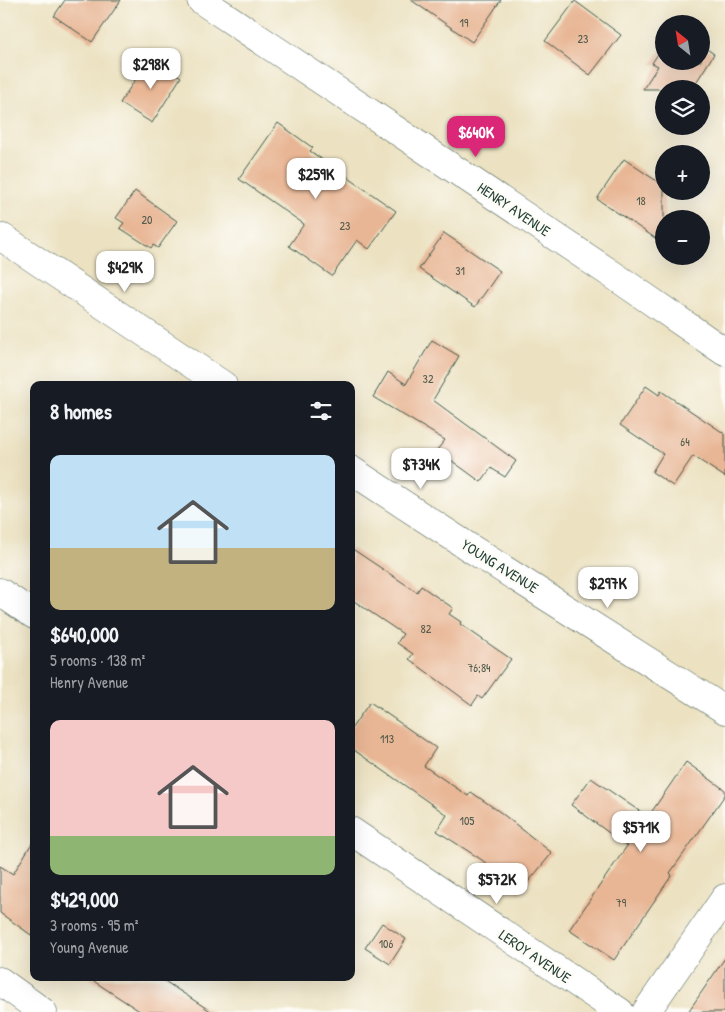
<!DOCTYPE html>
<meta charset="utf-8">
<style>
body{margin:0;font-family:"Patrick Hand",sans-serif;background:#242831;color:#f1f3f6;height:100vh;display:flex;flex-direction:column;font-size:19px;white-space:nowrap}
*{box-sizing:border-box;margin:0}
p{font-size:16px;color:#9ea1a6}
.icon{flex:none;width:28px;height:28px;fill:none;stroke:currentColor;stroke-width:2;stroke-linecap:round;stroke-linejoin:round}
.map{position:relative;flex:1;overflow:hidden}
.side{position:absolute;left:30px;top:381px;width:325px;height:600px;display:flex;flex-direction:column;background:#171b24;border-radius:10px;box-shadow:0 5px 20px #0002}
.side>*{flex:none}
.needle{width:32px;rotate:330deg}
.fabs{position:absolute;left:655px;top:15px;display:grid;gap:10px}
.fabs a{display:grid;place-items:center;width:55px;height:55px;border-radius:50%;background:#171b24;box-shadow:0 5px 20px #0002;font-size:25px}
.price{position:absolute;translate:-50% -42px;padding:0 11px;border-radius:10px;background:#fff;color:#222;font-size:16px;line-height:32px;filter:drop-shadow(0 1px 2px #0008)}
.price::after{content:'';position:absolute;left:50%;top:30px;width:15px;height:11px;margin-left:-8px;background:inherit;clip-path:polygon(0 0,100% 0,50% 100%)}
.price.current{background:#db2777;color:#fff}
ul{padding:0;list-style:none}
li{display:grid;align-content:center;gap:10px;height:265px;padding:0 20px}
li span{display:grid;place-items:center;height:155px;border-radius:10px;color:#555}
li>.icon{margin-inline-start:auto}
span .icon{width:90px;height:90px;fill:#fffc;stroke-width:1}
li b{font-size:21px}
h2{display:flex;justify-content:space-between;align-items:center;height:60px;padding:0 20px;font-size:21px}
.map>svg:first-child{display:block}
.building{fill:#e8b694}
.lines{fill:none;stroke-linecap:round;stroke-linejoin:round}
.minor-casing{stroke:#3e5649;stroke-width:29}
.minor{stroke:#fff;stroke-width:28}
.labels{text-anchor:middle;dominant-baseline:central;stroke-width:5;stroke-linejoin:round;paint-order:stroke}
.number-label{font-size:12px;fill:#515b4c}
.street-label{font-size:15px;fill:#1f3d34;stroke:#fdfcf7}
</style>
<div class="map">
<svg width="725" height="1012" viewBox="0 0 725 1012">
<rect width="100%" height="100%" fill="#fdfcf7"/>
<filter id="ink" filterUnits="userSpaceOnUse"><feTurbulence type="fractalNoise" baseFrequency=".02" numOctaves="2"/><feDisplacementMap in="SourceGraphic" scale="10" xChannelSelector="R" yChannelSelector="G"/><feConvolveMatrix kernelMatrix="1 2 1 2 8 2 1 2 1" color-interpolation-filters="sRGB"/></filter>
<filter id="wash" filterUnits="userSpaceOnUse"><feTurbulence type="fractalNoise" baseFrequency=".0096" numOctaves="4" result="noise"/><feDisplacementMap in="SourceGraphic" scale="20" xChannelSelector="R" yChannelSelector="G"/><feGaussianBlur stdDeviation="1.12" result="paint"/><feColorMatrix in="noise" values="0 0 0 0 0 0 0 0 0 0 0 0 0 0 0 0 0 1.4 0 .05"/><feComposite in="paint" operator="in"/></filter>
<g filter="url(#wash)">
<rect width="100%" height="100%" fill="#ece2c2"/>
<g id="blocks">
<!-- building -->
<path class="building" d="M65 0H121L92 42 54 16Z
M411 0H501L472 42Z
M575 1 621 35 590 75 545 41Z
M664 45V61H701V45L714 54 692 89H643L658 66 652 63Z
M150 57 181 77 152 123 120 103Z
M278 123 313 148 310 151 396 211 369 249 357 240 332 276 289 246 304 224 239 179Z
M624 159 664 186V244L597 199Z
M135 191 177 221 158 248 153 245 151 248 120 228 124 223 116 218Z
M444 233 500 271 475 307 419 269Z
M432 340 459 356 433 400 516 461 505 477 491 468 481 482 437 450 445 440 373 397 388 372 406 384Z
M646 386 659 395 661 391 725 434V477L693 456 673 486 652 472 663 454 620 425Z
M351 548 417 592 421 586 453 608 449 614 461 622 460 624 511 659 482 699 478 696 472 705 409 659 413 654 397 643 403 634 351 599Z
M370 702 436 748 424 766 468 796 471 792 500 812 552 853 520 892 482 860 437 831 447 815 351 748V729Z
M686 762 725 790V795L670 873 672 875 614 960 569 930 627 846 571 805 591 778 648 817Z
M34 840V937L0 913V866L13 874Z
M382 923 406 939 390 964 365 948Z
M725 958V1012H688Z
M89 978H160L212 1012H141Z"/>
</g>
</g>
<g filter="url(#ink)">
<use href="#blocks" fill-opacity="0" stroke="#3e5649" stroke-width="1"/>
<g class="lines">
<defs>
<path id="minor" d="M201 0 619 279 725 352
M3 238 223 385
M351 470 467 546 725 710
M0 592 34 615
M351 831 620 1012
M0 981 43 1012
M646 1012 725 898"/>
</defs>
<!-- minor casing -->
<use href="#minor" class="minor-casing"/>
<!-- minor -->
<use href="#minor" class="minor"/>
</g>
</g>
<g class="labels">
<!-- number labels -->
<g class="number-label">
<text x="464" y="22">19</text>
<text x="583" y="38">23</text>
<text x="641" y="200">18</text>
<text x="147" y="219">20</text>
<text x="345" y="225">23</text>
<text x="460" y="270">31</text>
<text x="428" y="378">32</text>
<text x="685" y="441">64</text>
<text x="426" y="628">82</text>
<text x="479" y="667">76;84</text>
<text x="387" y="738">113</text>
<text x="467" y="820">105</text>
<text x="621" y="902">79</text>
<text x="386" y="943">106</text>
</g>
<!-- street labels -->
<g class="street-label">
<text transform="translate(514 209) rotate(34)">HENRY AVENUE</text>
<text transform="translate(500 566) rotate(32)">YOUNG AVENUE</text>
<text transform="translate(535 956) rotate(34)">LEROY AVENUE</text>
</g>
</g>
</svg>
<div class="fabs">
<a><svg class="needle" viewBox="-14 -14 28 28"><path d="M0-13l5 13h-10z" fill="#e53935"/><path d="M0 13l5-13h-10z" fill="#9ea1a6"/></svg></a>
<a><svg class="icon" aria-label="layers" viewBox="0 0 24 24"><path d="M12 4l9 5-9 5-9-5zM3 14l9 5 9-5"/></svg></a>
<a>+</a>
<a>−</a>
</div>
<b class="price" style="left:151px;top:90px">$298K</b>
<b class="price current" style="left:476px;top:158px">$640K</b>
<b class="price" style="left:316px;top:200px">$259K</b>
<b class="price" style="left:125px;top:293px">$429K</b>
<b class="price" style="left:421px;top:490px">$734K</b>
<b class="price" style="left:608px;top:609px">$297K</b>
<b class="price" style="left:641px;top:853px">$571K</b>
<b class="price" style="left:497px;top:905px">$572K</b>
<section class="side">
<h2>8 homes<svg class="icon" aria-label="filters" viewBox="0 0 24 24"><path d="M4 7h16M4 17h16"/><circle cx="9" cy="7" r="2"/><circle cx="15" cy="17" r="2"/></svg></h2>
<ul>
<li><span style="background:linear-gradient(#bfe0f5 60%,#c2b280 0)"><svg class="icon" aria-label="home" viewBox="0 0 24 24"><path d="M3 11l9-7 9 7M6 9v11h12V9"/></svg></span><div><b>$640,000</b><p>5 rooms · 138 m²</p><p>Henry Avenue</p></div></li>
<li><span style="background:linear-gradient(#f6c9c9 75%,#8fb573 0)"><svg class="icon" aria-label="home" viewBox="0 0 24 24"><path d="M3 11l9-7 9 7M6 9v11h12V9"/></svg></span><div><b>$429,000</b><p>3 rooms · 95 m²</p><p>Young Avenue</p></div></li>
</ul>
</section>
</div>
